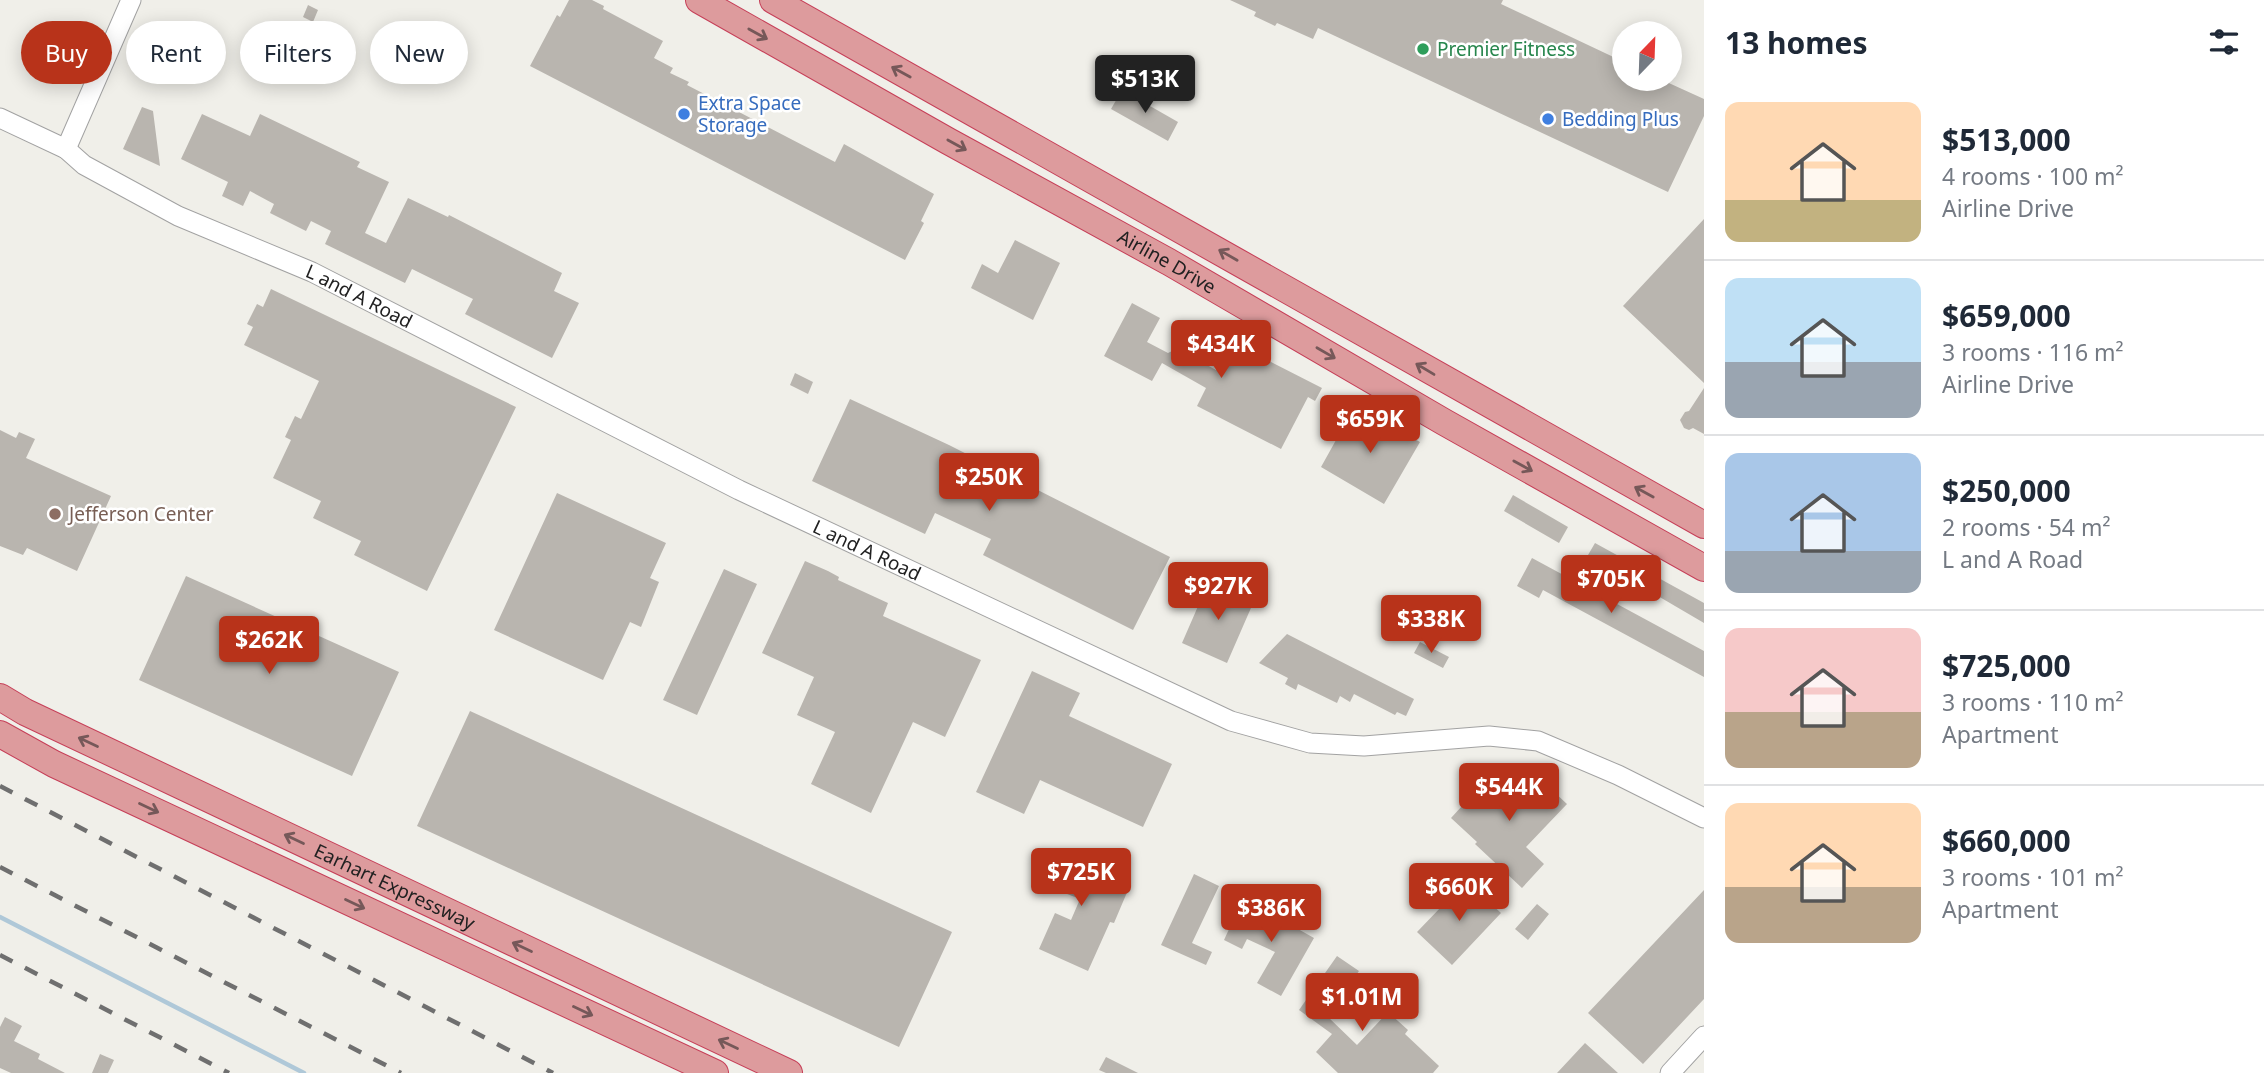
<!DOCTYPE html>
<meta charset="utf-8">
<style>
body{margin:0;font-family:"Noto Sans",sans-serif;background:#f6f6f7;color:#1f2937;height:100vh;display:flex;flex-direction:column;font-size:26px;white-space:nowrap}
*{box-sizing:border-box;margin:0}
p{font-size:23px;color:#747a83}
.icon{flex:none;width:38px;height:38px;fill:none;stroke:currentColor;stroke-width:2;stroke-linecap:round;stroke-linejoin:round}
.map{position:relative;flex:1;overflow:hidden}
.drawer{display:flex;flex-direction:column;background:#fff;width:560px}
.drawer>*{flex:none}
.banner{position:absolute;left:21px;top:21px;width:665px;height:63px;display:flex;gap:14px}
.needle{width:46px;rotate:23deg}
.controls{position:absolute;left:1612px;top:21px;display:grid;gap:14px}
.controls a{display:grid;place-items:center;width:70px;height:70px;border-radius:50%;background:#fff;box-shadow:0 4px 18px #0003;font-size:35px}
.price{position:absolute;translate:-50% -60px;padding:0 16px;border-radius:7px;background:#b8331a;color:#fff;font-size:23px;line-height:46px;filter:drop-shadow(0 2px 4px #0008)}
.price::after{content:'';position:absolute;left:50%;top:42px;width:21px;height:16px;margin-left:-10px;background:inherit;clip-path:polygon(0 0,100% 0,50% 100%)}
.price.active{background:#222;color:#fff}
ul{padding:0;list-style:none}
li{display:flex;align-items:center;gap:21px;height:175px;padding:0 21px}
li+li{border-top:2px solid #e0e1e3}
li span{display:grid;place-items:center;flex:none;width:196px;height:140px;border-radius:14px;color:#555}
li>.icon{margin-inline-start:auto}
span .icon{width:84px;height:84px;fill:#fffc;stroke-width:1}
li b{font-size:30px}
h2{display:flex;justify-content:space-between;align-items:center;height:84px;padding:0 21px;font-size:30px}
.tag{padding:0 24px;border-radius:32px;background:#fff;box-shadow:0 4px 18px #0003;font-size:24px;line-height:63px}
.tag.active{background:#b8331a;color:#fff}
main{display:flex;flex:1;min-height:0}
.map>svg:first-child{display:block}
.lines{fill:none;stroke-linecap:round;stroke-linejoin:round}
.stream{stroke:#afc8d8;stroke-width:4.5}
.building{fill:#b9b5af}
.minor-casing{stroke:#a2a2a2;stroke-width:21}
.highway-casing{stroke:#c63f58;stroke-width:28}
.minor{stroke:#fff;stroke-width:19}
.highway{stroke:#dd9b9d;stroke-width:26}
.rail{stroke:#6f6f6f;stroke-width:4.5;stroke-dasharray:14 14;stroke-linecap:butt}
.oneway{stroke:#765859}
.leisure-dot{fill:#2e9e5b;stroke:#fff;stroke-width:2.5}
.shop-dot{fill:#3f7fe0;stroke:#fff;stroke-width:2.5}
.education-dot{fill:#8d6e63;stroke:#fff;stroke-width:2.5}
.labels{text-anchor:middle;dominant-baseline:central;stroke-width:5;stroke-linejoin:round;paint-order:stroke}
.leisure-label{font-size:19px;fill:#27864d;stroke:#fff;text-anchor:start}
.shop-label{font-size:19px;fill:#366cbe;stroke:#fff;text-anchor:start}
.street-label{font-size:19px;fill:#212121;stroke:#fff}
.education-label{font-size:19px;fill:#785e54;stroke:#fff;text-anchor:start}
</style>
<main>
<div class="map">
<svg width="1704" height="1073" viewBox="0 0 1704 1073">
<rect width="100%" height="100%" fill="#f0efe9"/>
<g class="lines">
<!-- stream -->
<path class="stream" d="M0 917 304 1073"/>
</g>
<!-- building -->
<path class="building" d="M569 0H592L604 6 603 9 663 41 654 58 673 68 670 73 689 82 687 85 835 162 844 144 934 194 921 221 924 223 905 260 530 66 557 15 560 17Z
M1230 0H1503L1501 4 1624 62V79H1660L1704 99V116L1668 192 1318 28 1313 39 1277 23 1275 26 1254 16 1256 12Z
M308 5 318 10 313 22 303 17Z
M42 23 62 32 52 56 31 46Z
M1122 90 1178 122 1168 141 1111 109Z
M142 107 153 111 160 166 123 149Z
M202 114 250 136 260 114 360 162 357 167 389 182 365 233 386 243 408 198 448 217 449 215 562 273 554 291 579 303 552 358 465 314 473 299 412 269 405 283 325 244 331 231 311 221 306 231 270 213 274 204 250 191 243 206 222 196 228 182 181 159Z
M1704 219V383L1623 306Z
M1015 240 1060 263 1033 320 971 288 982 264 998 273Z
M271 289 516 407 427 591 354 555 361 541 313 518 321 501 273 478 291 440 285 437 295 416 301 419 319 381 244 345 253 327 247 324 257 304 263 307Z
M1132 303 1160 318 1147 342 1168 353 1180 347 1190 353 1189 355 1216 370 1230 341 1322 388 1315 401 1308 397 1281 449 1197 406 1206 388 1162 363 1152 381 1104 356Z
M795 373 813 382 808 394 790 385Z
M1704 388V434L1693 428 1689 430 1684 428 1680 420 1685 412 1689 411Z
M850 399 949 445 1170 557 1133 630 983 555 991 539 935 513 925 534 812 481Z
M1355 406 1420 442 1384 504 1321 467Z
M0 430 16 438 19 432 35 439 26 458 111 496 77 571 27 548 23 555 0 546Z
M557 493 666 543 650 578 659 582 641 627 630 622 603 680 494 630Z
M1513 495 1568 527 1559 543 1504 511Z
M1595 543 1704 603V623L1588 555Z
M1532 558 1704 651V677L1543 590 1539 598 1517 586Z
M805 561 828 571 839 577 838 580 888 603 883 616 981 660 945 737 913 722 871 813 811 784 835 732 797 715 814 677 762 653Z
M724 569 757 584 697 715 663 700Z
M186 576 399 672 352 776 139 680Z
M1209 581 1254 601 1227 663 1182 643Z
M1287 634 1414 699 1406 716 1397 712 1395 715 1354 694 1350 702 1340 696 1337 703 1298 684 1296 690 1285 684 1288 678 1259 663Z
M1420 642 1449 657 1443 668 1414 653Z
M1032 671 1080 693 1069 716 1172 764 1143 827 1040 780 1024 814 976 792Z
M470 711 952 932 899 1047 417 826Z
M1496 769 1523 793 1538 777 1567 804 1526 847 1544 864 1522 888 1475 844 1477 842 1451 818Z
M1052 849 1131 883 1114 923 1110 922 1088 971 1039 949 1055 913 1071 920 1080 899 1039 883Z
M1194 874 1219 886 1192 943 1212 952 1206 965 1161 945Z
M1466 881 1501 913 1452 965 1417 932Z
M1704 890V999L1643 1064 1588 1013Z
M1242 901 1282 920 1314 938 1281 996 1257 983 1275 952 1247 939 1242 949 1224 940Z
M1537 904 1549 914 1528 940 1515 929Z
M1337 956 1359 971 1327 1016 1357 1045 1388 1012 1408 1030 1405 1034 1439 1066 1433 1073H1338L1316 1052 1332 1034 1299 1010Z
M5 1017 22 1026 14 1041 40 1054 38 1059 65 1073H11L0 1068V1027Z
M1585 1043 1618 1073H1557Z
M100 1054 114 1060 108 1073H92Z
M1106 1057 1138 1073H1106L1099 1070Z"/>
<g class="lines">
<defs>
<g id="minor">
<path id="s1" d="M0 118 66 149 84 165 178 216 312 272 739 490 1231 721 1310 743 1364 746 1489 736 1538 741 1618 775 1704 818"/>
<path d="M66 149 131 0"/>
<path d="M1670 1073 1704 1036"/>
</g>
<g id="highway">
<path id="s2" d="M699 0 948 141 1169 262 1444 422 1704 568"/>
<path d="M773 0C1084 174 1393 351 1704 525"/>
<path id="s3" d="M0 697 25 712 789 1073"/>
<path d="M0 734 54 764 715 1073"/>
</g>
</defs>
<!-- minor casing -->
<use href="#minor" class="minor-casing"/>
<!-- highway casing -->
<use href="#highway" class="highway-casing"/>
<!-- minor -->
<use href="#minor" class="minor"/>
<!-- highway -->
<use href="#highway" class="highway"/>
<!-- rail -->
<path class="rail" d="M0 786 553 1073
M0 867 401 1073
M0 955 229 1073"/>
</g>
<!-- one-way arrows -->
<defs><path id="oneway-shaft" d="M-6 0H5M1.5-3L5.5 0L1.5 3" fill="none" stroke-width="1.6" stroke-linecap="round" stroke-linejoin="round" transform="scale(1.75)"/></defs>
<g class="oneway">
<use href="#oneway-shaft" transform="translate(758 34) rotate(29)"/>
<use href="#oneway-shaft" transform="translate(901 72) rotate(-151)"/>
<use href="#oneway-shaft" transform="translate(957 145) rotate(29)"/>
<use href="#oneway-shaft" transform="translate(1228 255) rotate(-150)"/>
<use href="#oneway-shaft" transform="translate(1326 353) rotate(30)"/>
<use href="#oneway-shaft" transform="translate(1425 369) rotate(-149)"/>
<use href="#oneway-shaft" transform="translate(1523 466) rotate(29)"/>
<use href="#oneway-shaft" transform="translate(1644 492) rotate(-151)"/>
<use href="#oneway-shaft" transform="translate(88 742) rotate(-155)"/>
<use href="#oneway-shaft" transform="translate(149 808) rotate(25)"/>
<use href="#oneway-shaft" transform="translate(294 839) rotate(-155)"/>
<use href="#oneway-shaft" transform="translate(355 904) rotate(25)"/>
<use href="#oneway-shaft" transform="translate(522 947) rotate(-155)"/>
<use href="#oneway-shaft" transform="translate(583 1011) rotate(25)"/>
<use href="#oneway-shaft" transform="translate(728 1044) rotate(-155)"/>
</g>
<!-- markers -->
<circle class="leisure-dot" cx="1423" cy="49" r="7"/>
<g class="shop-dot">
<circle cx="684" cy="114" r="7"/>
<circle cx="1548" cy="119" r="7"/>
</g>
<circle class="education-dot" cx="55" cy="514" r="7"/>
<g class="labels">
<!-- leisure labels -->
<g class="leisure-label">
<text x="1437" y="49">Premier Fitness</text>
</g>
<!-- shop labels -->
<g class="shop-label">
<text x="698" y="103">Extra Space<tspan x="698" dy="22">Storage</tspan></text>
<text x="1562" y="119">Bedding Plus</text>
</g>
<!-- street labels -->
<g class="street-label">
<text stroke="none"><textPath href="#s2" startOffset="536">Airline Drive</textPath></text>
<text stroke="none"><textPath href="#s1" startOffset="402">L and A Road</textPath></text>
<text stroke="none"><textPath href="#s1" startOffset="970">L and A Road</textPath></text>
<text stroke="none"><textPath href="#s3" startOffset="438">Earhart Expressway</textPath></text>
</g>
<!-- education labels -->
<g class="education-label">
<text x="69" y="514">Jefferson Center</text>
</g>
</g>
</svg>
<div class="controls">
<a><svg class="needle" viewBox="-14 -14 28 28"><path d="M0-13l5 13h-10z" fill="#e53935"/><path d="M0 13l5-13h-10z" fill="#747a83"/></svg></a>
</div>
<b class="price active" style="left:1145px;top:115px">$513K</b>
<b class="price" style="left:1221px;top:380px">$434K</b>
<b class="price" style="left:1370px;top:455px">$659K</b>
<b class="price" style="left:989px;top:513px">$250K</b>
<b class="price" style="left:1611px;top:615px">$705K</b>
<b class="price" style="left:1218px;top:622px">$927K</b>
<b class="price" style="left:1431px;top:655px">$338K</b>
<b class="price" style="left:269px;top:676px">$262K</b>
<b class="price" style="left:1509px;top:823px">$544K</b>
<b class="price" style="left:1081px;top:908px">$725K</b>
<b class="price" style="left:1459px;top:923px">$660K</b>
<b class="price" style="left:1271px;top:944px">$386K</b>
<b class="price" style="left:1362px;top:1033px">$1.01M</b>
<div class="banner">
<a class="tag active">Buy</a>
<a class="tag">Rent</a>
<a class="tag">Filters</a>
<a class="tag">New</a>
</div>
</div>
<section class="drawer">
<h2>13 homes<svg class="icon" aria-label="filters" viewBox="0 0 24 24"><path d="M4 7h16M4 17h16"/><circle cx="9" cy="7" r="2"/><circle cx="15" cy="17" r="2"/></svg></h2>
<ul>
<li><span style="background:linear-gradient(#ffd9b3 70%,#c2b280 0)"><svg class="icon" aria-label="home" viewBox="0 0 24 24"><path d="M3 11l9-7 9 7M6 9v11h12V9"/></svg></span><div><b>$513,000</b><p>4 rooms · 100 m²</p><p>Airline Drive</p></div></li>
<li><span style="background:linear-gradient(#bfe0f5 60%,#9aa5b1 0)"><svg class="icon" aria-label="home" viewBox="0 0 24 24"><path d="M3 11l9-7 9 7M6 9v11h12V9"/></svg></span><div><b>$659,000</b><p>3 rooms · 116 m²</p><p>Airline Drive</p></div></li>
<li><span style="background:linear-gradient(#a9c7e8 70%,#9aa5b1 0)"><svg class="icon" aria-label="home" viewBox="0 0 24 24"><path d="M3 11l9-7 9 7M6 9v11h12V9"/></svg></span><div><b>$250,000</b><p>2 rooms · 54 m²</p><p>L and A Road</p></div></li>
<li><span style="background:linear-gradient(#f6c9c9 60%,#b9a48a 0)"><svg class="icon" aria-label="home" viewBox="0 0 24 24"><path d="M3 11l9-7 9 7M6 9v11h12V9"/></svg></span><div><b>$725,000</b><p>3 rooms · 110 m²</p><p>Apartment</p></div></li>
<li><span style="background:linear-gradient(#ffd9b3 60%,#b9a48a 0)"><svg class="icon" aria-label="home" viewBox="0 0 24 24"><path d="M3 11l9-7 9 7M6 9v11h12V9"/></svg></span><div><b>$660,000</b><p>3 rooms · 101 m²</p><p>Apartment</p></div></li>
</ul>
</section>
</main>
